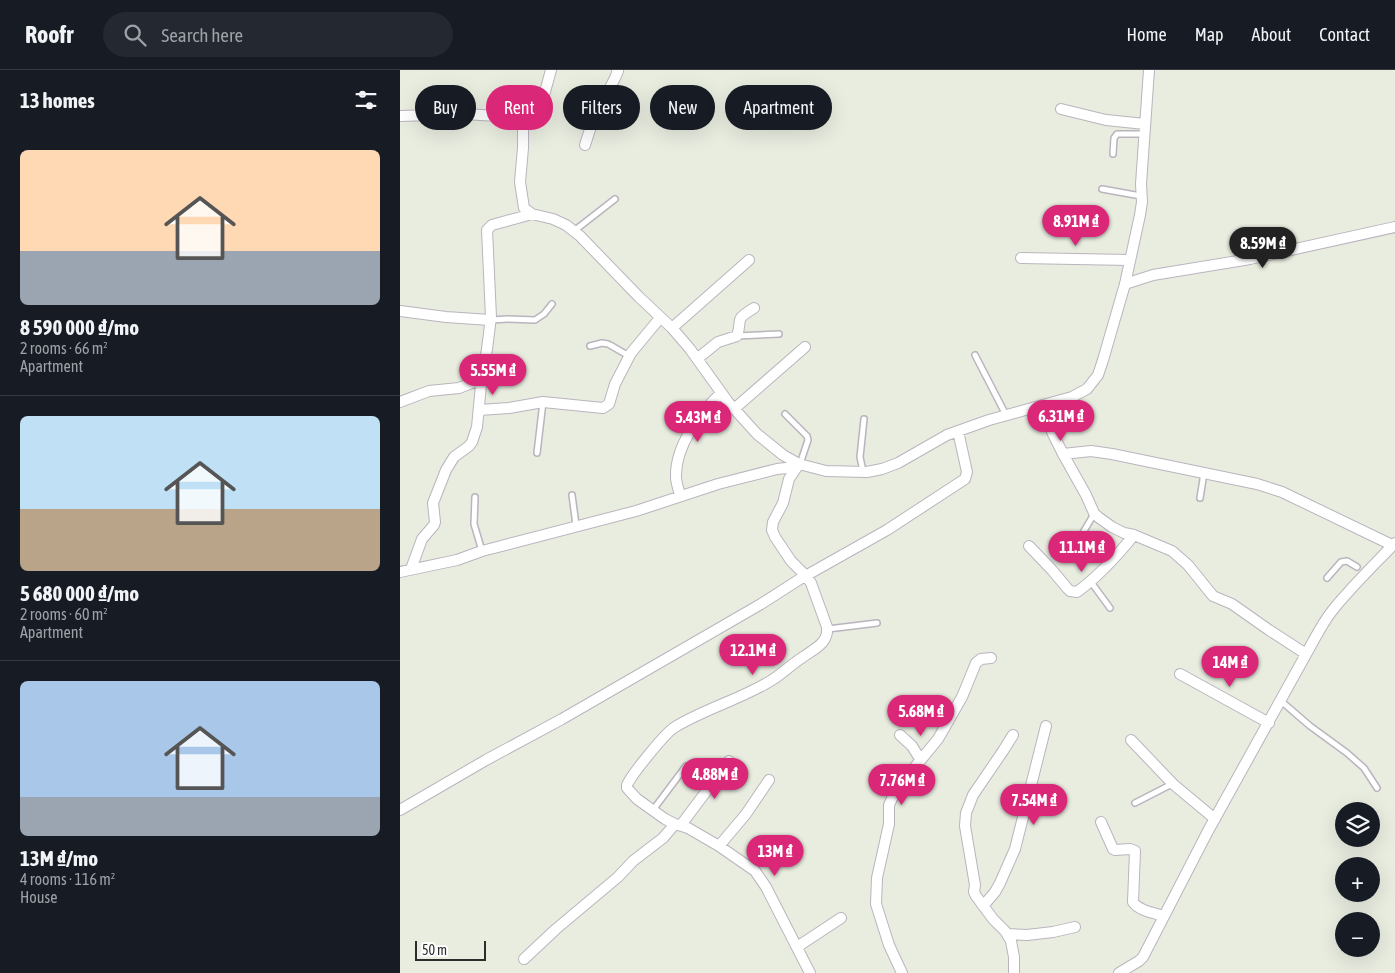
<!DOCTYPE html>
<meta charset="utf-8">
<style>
body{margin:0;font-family:"Asap Condensed",sans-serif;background:#242831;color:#f1f3f6;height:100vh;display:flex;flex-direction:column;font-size:19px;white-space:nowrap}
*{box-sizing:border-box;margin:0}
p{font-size:16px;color:#9ea1a6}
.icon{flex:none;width:28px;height:28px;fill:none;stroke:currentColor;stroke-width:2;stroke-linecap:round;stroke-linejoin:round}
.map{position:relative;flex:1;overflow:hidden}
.panel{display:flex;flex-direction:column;background:#171b24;width:400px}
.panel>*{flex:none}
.top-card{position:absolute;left:15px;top:15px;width:475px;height:45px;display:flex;gap:10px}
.buttons{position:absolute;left:935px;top:732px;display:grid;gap:10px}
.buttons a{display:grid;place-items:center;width:45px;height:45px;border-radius:50%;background:#171b24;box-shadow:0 5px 20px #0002;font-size:25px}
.scale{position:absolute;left:15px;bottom:12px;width:71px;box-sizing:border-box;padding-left:5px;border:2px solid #2c2c2c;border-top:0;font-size:14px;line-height:18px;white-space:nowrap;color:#2c2c2c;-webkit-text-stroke:4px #fff;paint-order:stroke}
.price{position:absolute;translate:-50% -42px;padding:0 11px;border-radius:18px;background:#db2777;color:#fff;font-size:16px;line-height:32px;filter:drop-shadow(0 1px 2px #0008)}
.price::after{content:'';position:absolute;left:50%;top:30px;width:15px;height:11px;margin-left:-8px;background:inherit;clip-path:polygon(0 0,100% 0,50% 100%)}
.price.current{background:#222;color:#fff}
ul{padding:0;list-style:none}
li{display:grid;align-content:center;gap:10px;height:265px;padding:0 20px}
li+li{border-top:1px solid #363941}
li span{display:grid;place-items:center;height:155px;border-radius:8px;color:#555}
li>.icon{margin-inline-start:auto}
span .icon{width:90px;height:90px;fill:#fffc;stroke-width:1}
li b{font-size:21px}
h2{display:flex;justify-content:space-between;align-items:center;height:60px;padding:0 20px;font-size:21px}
.pill{padding:0 18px;border-radius:22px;background:#171b24;box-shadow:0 5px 20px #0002;font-size:18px;line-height:45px}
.pill.current{background:#db2777;color:#fff}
header{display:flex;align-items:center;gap:30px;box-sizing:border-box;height:70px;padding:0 25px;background:#171b24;border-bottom:1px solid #363941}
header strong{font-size:24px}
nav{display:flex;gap:28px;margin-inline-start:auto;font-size:18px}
.search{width:350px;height:45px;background:#242831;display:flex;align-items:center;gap:12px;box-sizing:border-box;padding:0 18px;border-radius:28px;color:#9ea1a6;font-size:19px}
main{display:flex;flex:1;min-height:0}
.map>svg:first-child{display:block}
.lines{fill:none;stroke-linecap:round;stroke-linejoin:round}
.service-casing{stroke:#bab4be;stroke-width:8}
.minor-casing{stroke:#bab4be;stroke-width:12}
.service{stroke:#fff;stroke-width:5}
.minor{stroke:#fff;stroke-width:10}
</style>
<header>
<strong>Roofr</strong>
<div class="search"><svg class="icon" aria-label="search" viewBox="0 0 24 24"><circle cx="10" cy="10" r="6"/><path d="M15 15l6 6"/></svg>Search here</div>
<nav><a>Home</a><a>Map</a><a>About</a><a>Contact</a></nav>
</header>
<main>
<section class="panel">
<h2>13 homes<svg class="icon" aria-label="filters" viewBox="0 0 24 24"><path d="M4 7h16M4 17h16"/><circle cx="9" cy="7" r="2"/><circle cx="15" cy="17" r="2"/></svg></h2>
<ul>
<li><span style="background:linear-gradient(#ffd9b3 65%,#9aa5b1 0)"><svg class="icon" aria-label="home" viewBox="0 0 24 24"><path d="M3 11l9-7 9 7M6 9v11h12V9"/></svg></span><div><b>8 590 000 ₫/mo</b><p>2 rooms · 66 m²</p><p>Apartment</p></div></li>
<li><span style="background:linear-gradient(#bfe0f5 60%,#b9a48a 0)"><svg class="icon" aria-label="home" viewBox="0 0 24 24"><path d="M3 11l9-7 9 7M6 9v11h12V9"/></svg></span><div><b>5 680 000 ₫/mo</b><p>2 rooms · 60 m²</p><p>Apartment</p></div></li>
<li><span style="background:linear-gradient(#a9c7e8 75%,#9aa5b1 0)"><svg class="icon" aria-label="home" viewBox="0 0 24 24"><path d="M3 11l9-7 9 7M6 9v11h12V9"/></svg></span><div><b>13M ₫/mo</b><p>4 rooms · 116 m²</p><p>House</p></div></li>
</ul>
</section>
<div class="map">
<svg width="995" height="903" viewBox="0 0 995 903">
<rect width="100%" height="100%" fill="#e9ede0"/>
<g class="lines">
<defs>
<path id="service" d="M713 84 714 68 717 64H744
M702 119 741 126
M174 161 215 129
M91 250 108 249 135 250 144 244 152 234
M337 266 379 264
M210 275 229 286
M190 276 202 273 208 274
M575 285 606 345
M385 344 407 366 408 370 400 394
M137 383 143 332
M463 401 460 387 464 349
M172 425 176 455
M75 427 74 454 82 481
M800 428 804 403
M681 466 694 444
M927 508 941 492 947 491 957 497
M691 512 710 538
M428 559 477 553
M881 631 910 656 947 683 964 698 977 718
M735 733 772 714
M253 740 286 696"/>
<path id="minor" d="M661 39 706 50 745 54
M0 46 64 44 130 48 137 45 140 40 151 0
M123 48V78L120 112 124 138 132 144 153 149 166 155 180 166 239 227 272 258 290 279 328 332 357 364 383 385 399 394 426 401 467 402 482 399 498 393 547 365 589 350 672 327 687 319 698 305 703 290 725 214 740 145 742 132 741 114 749 0
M185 75 193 50 215 8 218 1 217 0
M621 188 730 190
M725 214 753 205 850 189 995 157
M0 241 46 247 90 250
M272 258 349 190
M297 289 318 272 337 266C343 248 333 251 354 238
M0 332 29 321 59 318 82 309
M334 339 405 277
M79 340 109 338 143 332 203 338 209 334 215 314 231 283 260 248
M652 362 663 384
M399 394 389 409 383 433 373 452 372 460 375 467 391 491 406 506 411 513 427 557C429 573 414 579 403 587 392 594 383 603 372 610 342 629 306 638 275 657 265 663 232 704 227 715V718L237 729 265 749 275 754 288 758 319 776 355 801 366 817 410 903
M280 426C279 420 276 413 276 407 275 376 300 343 321 323
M629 476 652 500 667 518 670 521 677 522C699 506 717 486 734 465
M11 499 22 469 34 455 35 452 33 433 46 400 54 387 69 376 72 372 77 357 81 315 87 279 91 247 87 160 92 155 132 144
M0 502 57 490 82 481 236 441 318 414 377 399 386 398 394 401
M906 584 869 560 832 534 813 526 788 495 772 481 734 465 724 463 712 457 698 447 694 443 686 425 663 384 691 381 712 384 857 414 882 422 992 475
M780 604 869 653
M500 665 512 676 520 689
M613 665 603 681 573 725 566 743 565 756 575 815 574 822 576 826 593 849 605 861 611 871 614 887V903
M731 670 773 714 815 749
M0 740 86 690 162 649 361 534 400 509 487 460 565 409 567 402 558 361
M701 752 713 779 715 780 730 779 735 781 733 832C739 841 754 843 764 846
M281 755 329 691
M319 776 346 744 369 710
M583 836 595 822 600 813 615 779 646 656
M608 864 627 865 653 862 675 857
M397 877 441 848
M124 889 156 859 218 807 233 791 263 768 275 754
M502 903 489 875 476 834 477 808 489 754V735L496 720 538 669 562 627 576 593 581 589 591 588
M719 903 739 891 743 887 808 761 915 568C920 559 925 550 932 541 951 517 974 495 995 473"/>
</defs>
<!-- service casing -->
<use href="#service" class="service-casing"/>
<!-- minor casing -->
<use href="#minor" class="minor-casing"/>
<!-- service -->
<use href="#service" class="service"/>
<!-- minor -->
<use href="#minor" class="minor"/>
</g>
</svg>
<div class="buttons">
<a><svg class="icon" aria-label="layers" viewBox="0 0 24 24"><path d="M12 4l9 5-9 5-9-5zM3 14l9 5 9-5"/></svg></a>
<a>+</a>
<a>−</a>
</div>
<div class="scale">50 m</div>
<b class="price" style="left:676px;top:177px">8.91M ₫</b>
<b class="price current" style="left:863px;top:199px">8.59M ₫</b>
<b class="price" style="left:93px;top:326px">5.55M ₫</b>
<b class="price" style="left:661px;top:372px">6.31M ₫</b>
<b class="price" style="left:298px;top:373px">5.43M ₫</b>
<b class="price" style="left:682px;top:503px">11.1M ₫</b>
<b class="price" style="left:353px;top:606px">12.1M ₫</b>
<b class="price" style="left:830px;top:618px">14M ₫</b>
<b class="price" style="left:521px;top:667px">5.68M ₫</b>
<b class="price" style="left:315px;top:730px">4.88M ₫</b>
<b class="price" style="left:502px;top:736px">7.76M ₫</b>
<b class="price" style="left:634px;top:756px">7.54M ₫</b>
<b class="price" style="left:375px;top:807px">13M ₫</b>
<div class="top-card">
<a class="pill">Buy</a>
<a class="pill current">Rent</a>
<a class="pill">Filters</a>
<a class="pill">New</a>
<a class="pill">Apartment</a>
</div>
</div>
</main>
